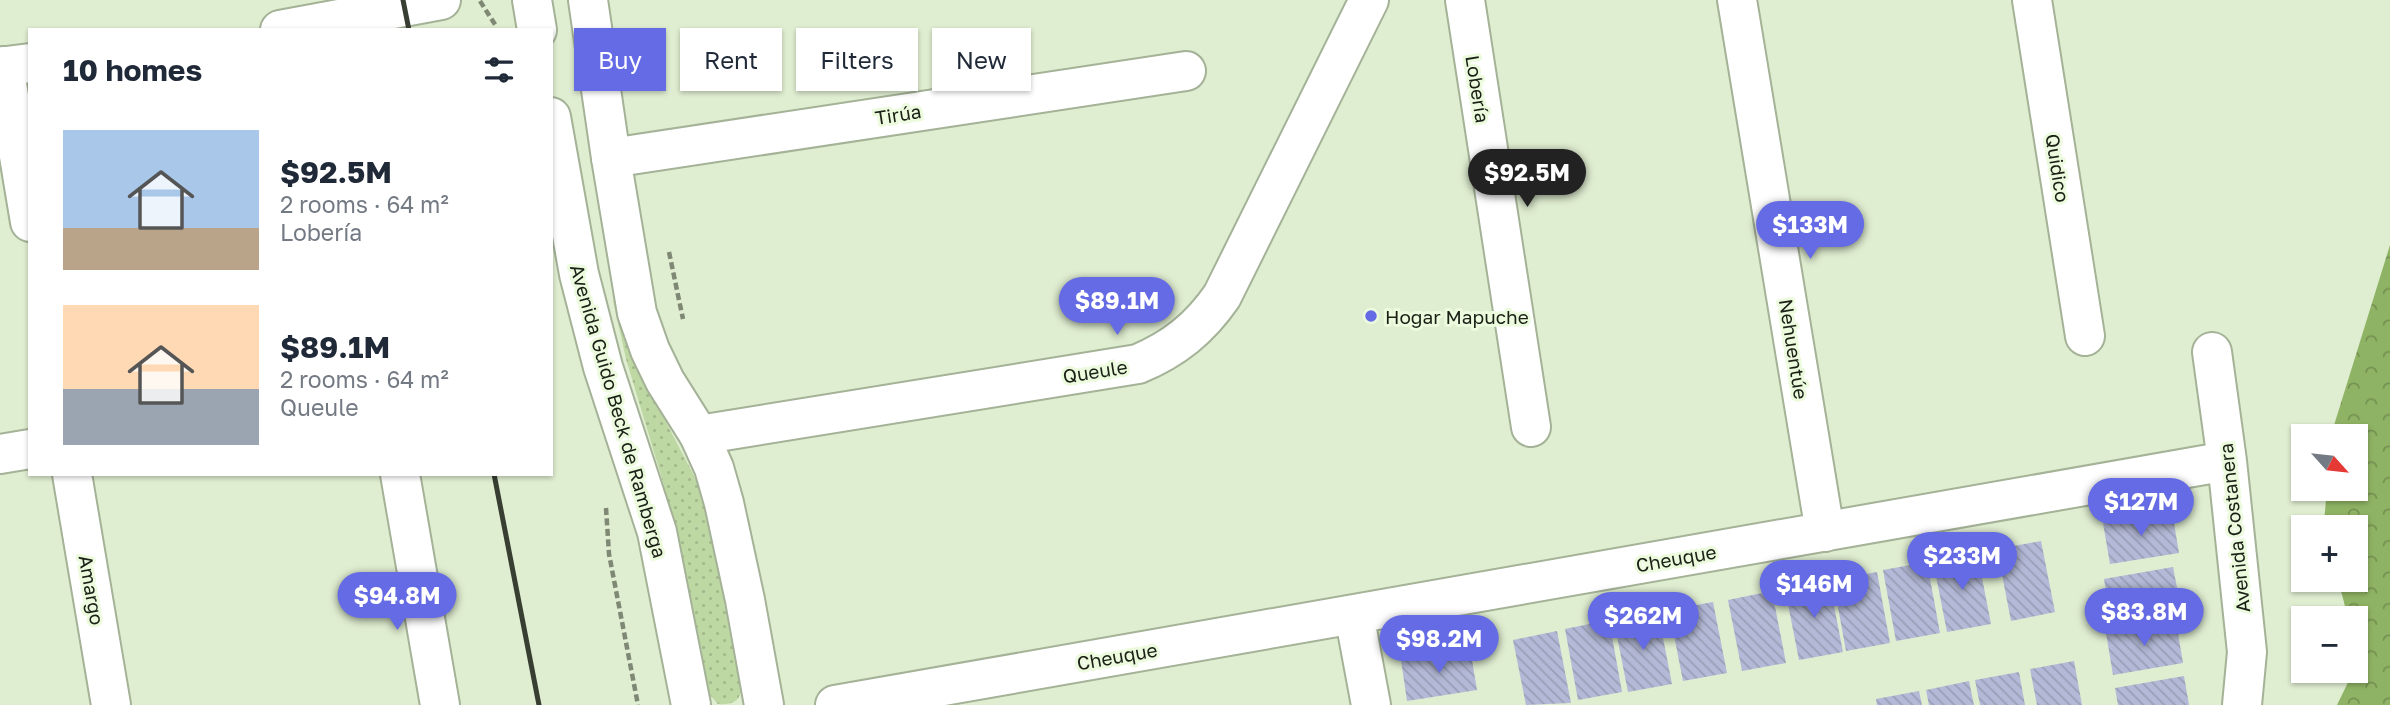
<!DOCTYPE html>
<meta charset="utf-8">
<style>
body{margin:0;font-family:"Golos Text",sans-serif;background:#f2f2f3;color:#1f2937;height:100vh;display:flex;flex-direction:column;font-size:26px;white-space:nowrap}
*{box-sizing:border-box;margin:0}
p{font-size:23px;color:#747a83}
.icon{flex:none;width:38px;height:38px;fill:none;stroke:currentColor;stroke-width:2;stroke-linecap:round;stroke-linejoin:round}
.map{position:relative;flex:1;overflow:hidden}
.details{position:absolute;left:28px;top:28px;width:525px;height:448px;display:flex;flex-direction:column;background:#fff;border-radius:0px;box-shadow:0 2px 5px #0004}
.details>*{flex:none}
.hud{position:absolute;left:574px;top:28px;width:665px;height:63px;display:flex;gap:14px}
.needle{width:46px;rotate:117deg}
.controls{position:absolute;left:2291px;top:424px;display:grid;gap:14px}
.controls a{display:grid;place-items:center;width:77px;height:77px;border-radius:0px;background:#fff;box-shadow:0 2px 5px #0004;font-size:35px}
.price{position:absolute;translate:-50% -60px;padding:0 16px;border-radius:24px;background:#656be4;color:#fff;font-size:23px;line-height:46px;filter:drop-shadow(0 2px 4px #0008)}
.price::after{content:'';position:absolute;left:50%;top:42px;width:21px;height:16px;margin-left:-10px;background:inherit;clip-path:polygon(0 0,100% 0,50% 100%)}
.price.selected{background:#222;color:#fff}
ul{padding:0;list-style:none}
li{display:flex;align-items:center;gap:21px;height:175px;padding:0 35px}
li span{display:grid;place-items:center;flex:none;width:196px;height:140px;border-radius:0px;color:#555}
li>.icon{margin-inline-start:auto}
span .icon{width:84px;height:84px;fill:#fffc;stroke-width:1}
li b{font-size:30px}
h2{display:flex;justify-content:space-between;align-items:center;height:84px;padding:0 35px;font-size:30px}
.chip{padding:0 24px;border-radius:0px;background:#fff;box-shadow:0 2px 5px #0004;font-size:24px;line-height:63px}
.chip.selected{background:#656be4;color:#fff}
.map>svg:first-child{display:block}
.grass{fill:url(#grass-dots)}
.forest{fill:url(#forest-crowns)}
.building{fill:url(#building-back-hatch)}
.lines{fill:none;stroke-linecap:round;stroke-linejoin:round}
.minor-casing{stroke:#a4b297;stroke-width:42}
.major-casing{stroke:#a4b297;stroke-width:42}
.path{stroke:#7e8874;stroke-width:4.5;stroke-dasharray:7 3.5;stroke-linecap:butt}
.minor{stroke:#fff;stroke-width:38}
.major{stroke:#fff;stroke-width:38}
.rail{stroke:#383e32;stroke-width:5}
.poi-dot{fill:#656be4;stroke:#ecfadd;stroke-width:2.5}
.labels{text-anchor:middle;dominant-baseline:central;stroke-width:6;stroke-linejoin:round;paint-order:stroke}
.street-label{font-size:19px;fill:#1b2016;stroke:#ecfadd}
.poi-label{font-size:19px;fill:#1b2016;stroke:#ecfadd;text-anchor:start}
</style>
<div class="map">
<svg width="2390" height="705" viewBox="0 0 2390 705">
<defs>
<pattern id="grass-dots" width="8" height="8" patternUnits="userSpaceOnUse" patternTransform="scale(1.75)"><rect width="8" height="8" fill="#bed8a3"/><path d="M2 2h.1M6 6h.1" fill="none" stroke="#a3b98c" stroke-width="1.8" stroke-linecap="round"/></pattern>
<pattern id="forest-crowns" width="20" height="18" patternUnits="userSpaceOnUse" patternTransform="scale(1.75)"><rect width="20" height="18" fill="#8fb364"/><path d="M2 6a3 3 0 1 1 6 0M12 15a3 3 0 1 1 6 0" fill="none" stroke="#749151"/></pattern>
<pattern id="building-back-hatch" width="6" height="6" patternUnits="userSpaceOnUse" patternTransform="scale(1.75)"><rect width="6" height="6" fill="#b3b9d6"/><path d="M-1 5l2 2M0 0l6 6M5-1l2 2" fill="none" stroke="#999fb7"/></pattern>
</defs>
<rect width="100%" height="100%" fill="#dfedd0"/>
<!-- grass -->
<path class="grass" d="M613 300H616L632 357 704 495 741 691C739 703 729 705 718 704L709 694 686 576 663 482 626 359Z"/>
<!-- forest -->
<path class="forest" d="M2390 245V705H2337L2359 660 2356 646V618H2348L2338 579H2356V527H2325L2324 523 2327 488H2356V436L2331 435Z"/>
<!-- building -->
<path class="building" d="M2172 511 2179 553 2110 564 2103 523Z
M2041 541 2055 612 2011 621 1997 549Z
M1977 552 1991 624 1947 632 1933 561Z
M1927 562 1940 633 1896 641 1883 570Z
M2173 567 2181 608 2111 620 2104 579Z
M1877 572 1890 643 1846 651 1833 580Z
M1829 580 1843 652 1799 660 1785 589Z
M1772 591 1786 663 1742 671 1728 600Z
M1713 602 1727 673 1683 681 1669 610Z
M1658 612 1672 684 1628 692 1614 621Z
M1609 620 1622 692 1578 700 1565 629Z
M2176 621 2183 663 2113 675 2106 633Z
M1557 631 1571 703 1526 705 1513 640Z
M1470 648 1477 690 1407 701 1401 660Z
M2074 661 2082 705H2037L2030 669Z
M2019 672 2025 705H1980L1975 680Z
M2184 676 2189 705H2118L2115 688Z
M1969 681 1974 705H1929L1926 690Z
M1919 691 1922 705H1877L1876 699Z"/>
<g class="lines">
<defs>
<path id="minor" d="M1465 0 1531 427
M1737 0 1825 532
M2032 0 2085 336
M4 66 30 222
M611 158 1186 71
M2212 352 2227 461 2247 652 2242 705
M699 435 1138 364C1174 349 1200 328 1222 296L1369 0
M0 454 30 449
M72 474 111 705
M1354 614 1371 705
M835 705 2227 461"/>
<path id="major" d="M532 0 537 30
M588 0 611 158 637 313 650 350 665 381 699 435 714 468 724 503 745 600 764 705
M280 30 441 0
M0 67 30 63
M551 117 579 274 603 367 657 532 691 705
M400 474 440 705"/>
</defs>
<!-- minor casing -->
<use href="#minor" class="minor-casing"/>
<!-- major casing -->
<use href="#major" class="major-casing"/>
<!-- path -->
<path class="path" d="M480 1 496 26
M669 252 683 319
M606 508 609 554 638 705"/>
<!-- minor -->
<use href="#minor" class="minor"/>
<!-- major -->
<use href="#major" class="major"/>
<!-- rail -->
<path class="rail" d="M403 0 409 30
M494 474 539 705"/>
</g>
<!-- markers -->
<circle class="poi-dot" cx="1371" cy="316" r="7"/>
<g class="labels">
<!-- street labels -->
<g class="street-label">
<text transform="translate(1478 89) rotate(81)">Lobería</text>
<text transform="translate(898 114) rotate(-9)">Tirúa</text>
<text transform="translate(2058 168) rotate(81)">Quidico</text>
<text transform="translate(1794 349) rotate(81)">Nehuentúe</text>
<text transform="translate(1095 371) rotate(-9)">Queule</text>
<text transform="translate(619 411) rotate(74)">Avenida Guido Beck de Ramberga</text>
<text transform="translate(2234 528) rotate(-96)">Avenida Costanera</text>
<text transform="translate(1676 558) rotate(-10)">Cheuque</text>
<text transform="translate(92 590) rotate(80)">Amargo</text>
<text transform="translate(1117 656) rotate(-10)">Cheuque</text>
</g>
<!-- poi labels -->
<g class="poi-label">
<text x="1385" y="316">Hogar Mapuche</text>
</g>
</g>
</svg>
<div class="controls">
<a><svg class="needle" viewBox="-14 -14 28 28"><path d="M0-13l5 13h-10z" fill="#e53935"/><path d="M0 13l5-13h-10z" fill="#747a83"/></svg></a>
<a>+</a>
<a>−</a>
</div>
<b class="price selected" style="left:1527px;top:209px">$92.5M</b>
<b class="price" style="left:1810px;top:261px">$133M</b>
<b class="price" style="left:1117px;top:337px">$89.1M</b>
<b class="price" style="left:2141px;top:538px">$127M</b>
<b class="price" style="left:1962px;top:592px">$233M</b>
<b class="price" style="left:1814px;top:620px">$146M</b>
<b class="price" style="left:397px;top:632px">$94.8M</b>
<b class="price" style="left:2144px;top:648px">$83.8M</b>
<b class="price" style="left:1643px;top:652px">$262M</b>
<b class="price" style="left:1439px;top:675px">$98.2M</b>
<div class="hud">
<a class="chip selected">Buy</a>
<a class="chip">Rent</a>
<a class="chip">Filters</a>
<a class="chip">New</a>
</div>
<section class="details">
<h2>10 homes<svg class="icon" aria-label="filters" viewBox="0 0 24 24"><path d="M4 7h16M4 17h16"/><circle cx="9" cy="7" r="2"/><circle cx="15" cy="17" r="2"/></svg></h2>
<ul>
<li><span style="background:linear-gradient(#a9c7e8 70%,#b9a48a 0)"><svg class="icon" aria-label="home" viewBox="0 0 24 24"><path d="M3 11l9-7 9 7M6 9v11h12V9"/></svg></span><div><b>$92.5M</b><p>2 rooms · 64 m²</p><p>Lobería</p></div></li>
<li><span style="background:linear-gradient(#ffd9b3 60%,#9aa5b1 0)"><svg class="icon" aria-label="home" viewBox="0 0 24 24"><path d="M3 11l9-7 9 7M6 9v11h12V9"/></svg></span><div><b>$89.1M</b><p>2 rooms · 64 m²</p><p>Queule</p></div></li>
</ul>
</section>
</div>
